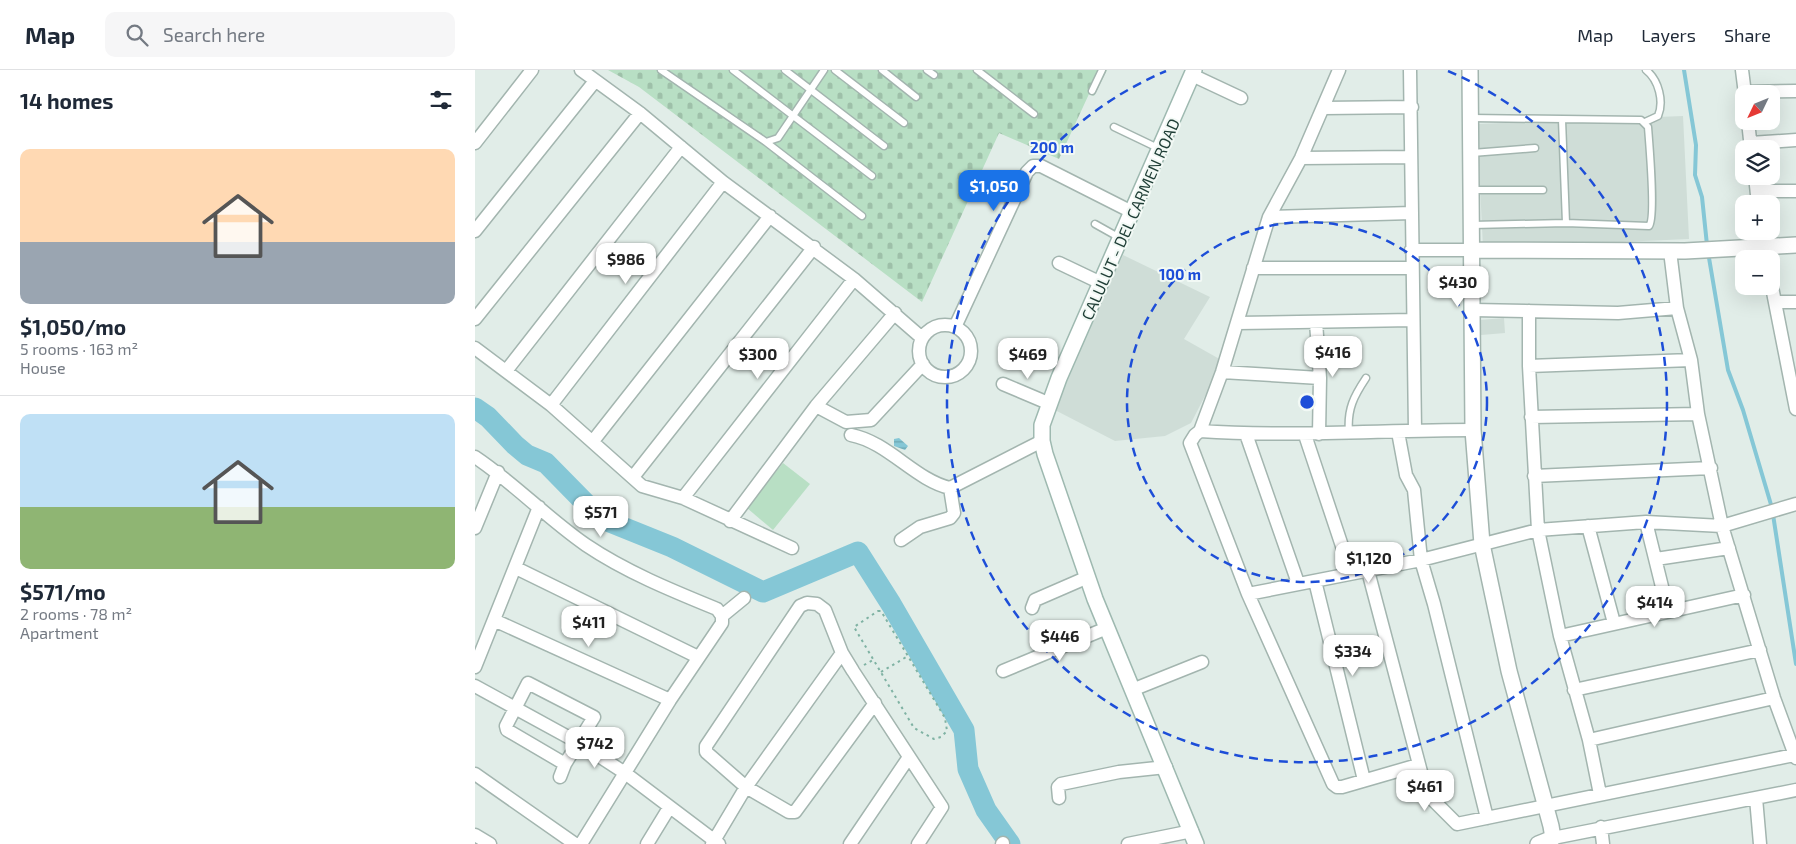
<!DOCTYPE html>
<meta charset="utf-8">
<style>
body{margin:0;font-family:"Exo 2",sans-serif;background:#f6f6f7;color:#1f2937;height:100vh;display:flex;flex-direction:column;font-size:19px;white-space:nowrap}
*{box-sizing:border-box;margin:0}
p{font-size:16px;color:#747a83}
.icon{flex:none;width:28px;height:28px;fill:none;stroke:currentColor;stroke-width:2;stroke-linecap:round;stroke-linejoin:round}
.map{position:relative;flex:1;overflow:hidden}
.drawer{display:flex;flex-direction:column;background:#fff;width:475px}
.drawer>*{flex:none}
.needle{width:32px;rotate:227deg}
.controls{position:absolute;left:1260px;top:15px;display:grid;gap:10px}
.controls a{display:grid;place-items:center;width:45px;height:45px;border-radius:10px;background:#fff;box-shadow:0 5px 20px #0002;font-size:25px}
.price{position:absolute;translate:-50% -42px;padding:0 11px;border-radius:10px;background:#fff;color:#222;font-size:16px;line-height:32px;filter:drop-shadow(0 1px 2px #0008)}
.price::after{content:'';position:absolute;left:50%;top:30px;width:15px;height:11px;margin-left:-8px;background:inherit;clip-path:polygon(0 0,100% 0,50% 100%)}
.price.active{background:#1a73e8;color:#fff}
ul{padding:0;list-style:none}
li{display:grid;align-content:center;gap:10px;height:265px;padding:0 20px}
li+li{border-top:1px solid #e0e1e3}
li span{display:grid;place-items:center;height:155px;border-radius:10px;color:#555}
li>.icon{margin-inline-start:auto}
span .icon{width:90px;height:90px;fill:#fffc;stroke-width:1}
li b{font-size:21px}
h2{display:flex;justify-content:space-between;align-items:center;height:60px;padding:0 20px;font-size:21px}
header{display:flex;align-items:center;gap:30px;box-sizing:border-box;height:70px;padding:0 25px;background:#fff;border-bottom:1px solid #e0e1e3}
header strong{font-size:24px}
nav{display:flex;gap:28px;margin-inline-start:auto;font-size:18px}
.search{width:350px;height:45px;background:#f6f6f7;display:flex;align-items:center;gap:12px;box-sizing:border-box;padding:0 18px;border-radius:10px;color:#747a83;font-size:19px}
main{display:flex;flex:1;min-height:0}
.map>svg:first-child{display:block}
.built{fill:#cfddd7}
.grass{fill:#b8dfc4}
.cemetery{fill:url(#cemetery-stones)}
.water{fill:url(#water-rules)}
.lines{fill:none;stroke-linecap:round;stroke-linejoin:round}
.stream{stroke:#85c7d6;stroke-width:4}
.river{stroke:#85c7d6;stroke-width:21}
.service-casing{stroke:#a3b5af;stroke-width:9}
.minor-casing{stroke:#a3b5af;stroke-width:15}
.tertiary-casing{stroke:#a3b5af;stroke-width:18}
.secondary-casing{stroke:#9eb9b0;stroke-width:18}
.path{stroke:#7fb2a3;stroke-width:2;stroke-dasharray:2.5 4;stroke-linecap:butt}
.service{stroke:#fff;stroke-width:6}
.minor{stroke:#fff;stroke-width:12}
.tertiary{stroke:#fff;stroke-width:15}
.secondary{stroke:#fff;stroke-width:15}
.ring{fill:none;stroke:#1d4ed8;stroke-width:2.5;stroke-dasharray:9 6}
.labels{text-anchor:middle;dominant-baseline:central;stroke-width:4;stroke-linejoin:round;paint-order:stroke}
.street-label{font-size:16px;fill:#203f37;stroke:#f2f9f5}
.centre{fill:#1d4ed8;stroke:#f2f9f5;stroke-width:2.5}
.ring-label{font-size:15px;text-anchor:middle;font-weight:bold;fill:#1d4ed8;stroke:#f2f9f5;stroke-width:4;stroke-linejoin:round;paint-order:stroke}
</style>
<header>
<strong>Map</strong>
<div class="search"><svg class="icon" aria-label="search" viewBox="0 0 24 24"><circle cx="10" cy="10" r="6"/><path d="M15 15l6 6"/></svg>Search here</div>
<nav><a>Map</a><a>Layers</a><a>Share</a></nav>
</header>
<main>
<section class="drawer">
<h2>14 homes<svg class="icon" aria-label="filters" viewBox="0 0 24 24"><path d="M4 7h16M4 17h16"/><circle cx="9" cy="7" r="2"/><circle cx="15" cy="17" r="2"/></svg></h2>
<ul>
<li><span style="background:linear-gradient(#ffd9b3 60%,#9aa5b1 0)"><svg class="icon" aria-label="home" viewBox="0 0 24 24"><path d="M3 11l9-7 9 7M6 9v11h12V9"/></svg></span><div><b>$1,050/mo</b><p>5 rooms · 163 m²</p><p>House</p></div></li>
<li><span style="background:linear-gradient(#bfe0f5 60%,#8fb573 0)"><svg class="icon" aria-label="home" viewBox="0 0 24 24"><path d="M3 11l9-7 9 7M6 9v11h12V9"/></svg></span><div><b>$571/mo</b><p>2 rooms · 78 m²</p><p>Apartment</p></div></li>
</ul>
</section>
<div class="map">
<svg width="1321" height="774" viewBox="0 0 1321 774">
<defs>
<pattern id="cemetery-stones" width="16" height="16" patternUnits="userSpaceOnUse" patternTransform="scale(1.25)"><rect width="16" height="16" fill="#b8dfc4"/><path d="M2 7V4a2 2 0 0 1 4 0v3zM10 15v-3a2 2 0 0 1 4 0v3z" fill="#9ec0a9"/></pattern>
<pattern id="water-rules" width="6" height="5" patternUnits="userSpaceOnUse" patternTransform="scale(1.25)"><rect width="6" height="5" fill="#85c7d6"/><path d="M0 2.5h6" fill="none" stroke="#6ca3ae"/></pattern>
</defs>
<rect width="100%" height="100%" fill="#e1ede8"/>
<!-- built -->
<path class="built" d="M1208 46 1214 169 1008 178 1002 54Z
M648 185 735 227 709 269 748 291 716 353 690 366 640 371 578 339Z
M1029 248 1030 263 1006 265 1005 250Z"/>
<!-- grass -->
<path class="grass" d="M308 393 335 414 298 460 272 438Z"/>
<!-- cemetery -->
<path class="cemetery" d="M133 0H632L619 26 614 24 584 89 524 63 447 232 164 17Z"/>
<!-- water -->
<path class="water" d="M424 368 433 376 430 380 419 376V369Z"/>
<g class="lines">
<!-- stream -->
<path class="stream" d="M1209 0 1221 75 1220 105 1227 127 1232 175
M1233 182 1253 300 1268 340 1297 438 1321 594"/>
<!-- river -->
<path class="river" d="M0 338 13 347 40 375 52 385 71 393 125 448 197 477 288 522 383 482 416 534 489 660 493 699 511 740 535 774"/>
<defs>
<path id="service" d="M186 0 291 72 303 68 349 0
M258 0 397 106
M310 0 409 76
M360 0 429 53
M407 0 441 27
M452 0 459 5
M502 0 559 44
M617 21 627 0
M996 48 1166 50 1173 57C1174 71 1181 148 1174 156L1091 153 997 155
M1087 50 1091 153
M1170 52 1183 46C1189 32 1184 10 1171 0
M639 57 685 79
M291 72 387 146
M997 83 1060 78
M997 120H1068
M620 154 645 168
M874 362C872 339 879 326 891 308"/>
<path id="minor" d="M106 0 165 43 248 112 379 209 447 268
M864 0 826 88 794 147 747 302 725 361 720 365 715 373 773 524 858 714 862 717H867L943 695
M935 0 940 360
M1267 0 1270 24
M717 5 766 28
M1270 22 1321 21
M849 38 937 37
M1273 51 1276 79
M0 73 57 0
M1275 73 1321 70
M826 88 936 87
M1280 106 1283 134
M1282 121H1321
M794 147 937 143
M0 161 120 11
M1285 161 1286 167
M936 180H997
M1195 181 1202 238 1216 290 1223 344 1247 456 1299 628 1321 688
M584 193 626 213
M778 198H936
M1296 212 1321 339
M1300 232H1321
M998 240 1143 243 1202 238
M1054 241V296L1063 460 1085 566 1114 670 1125 724
M0 249 165 43
M841 252 845 308 844 364
M762 253 937 250
M444 281a26 26 0 1 1 52 0a26 26 0 1 1-52 0Z
M480 257 552 102 558 96H566L657 142
M0 278 76 335 167 416 208 428 317 478
M1054 296 1216 290
M31 301 206 77
M747 302 845 308
M528 314 573 333
M76 335 248 112
M341 336 371 352 396 350 448 294
M1056 347 1223 344
M725 361C816 367 907 360 998 360
M923 362 931 405 939 420 946 490 959 534 1012 748
M771 364 823 513
M376 365C413 372 440 410 475 418L567 371
M830 365 876 503
M118 371 295 146
M0 387C39 413 72 448 111 475 151 502 198 521 242 539L247 546V553L195 630 106 774
M1059 406 1236 398
M158 407 339 177
M208 428 379 209
M255 451 341 336 420 243
M1171 452 1193 541
M1113 456 1139 553
M0 458 23 402
M426 470 445 457 475 448 479 443 475 418
M1181 489 1254 478
M41 498 223 587
M893 501 950 717 956 728 982 754 1319 685
M840 511 889 710
M773 524 946 490 1063 460 1171 452 1247 456 1321 434
M557 538 560 530 613 507
M247 546 269 528
M21 551 195 630
M1085 566 1269 525
M0 597 64 437
M528 601 632 558
M53 613 119 647 90 694 32 660 31 656Z
M0 616 104 673 150 703 244 774
M657 620 727 592
M1099 620 1285 580
M400 633 320 742H314L271 717 231 682V676L325 536 332 533 342 534 350 540 367 583 378 601 467 737 443 774
M1114 670 1299 628
M0 704 100 774
M85 707 90 694
M584 728 583 717 586 714 644 702 691 697
M1281 728 1285 774
M1126 757 1128 774
M0 765 15 774
M1078 768 1321 720
M172 774 194 738
M237 774 271 717 367 583
M375 774 434 687
M527 774 528 773
M653 774 717 761"/>
<path id="tertiary" d="M995 0 998 360 1007 474 1034 601 1076 756 1078 768 1063 774
M997 180 1210 181 1321 175"/>
<path id="secondary" d="M719 0 584 308 567 355V371L570 384 620 529 721 774"/>
</defs>
<!-- service casing -->
<use href="#service" class="service-casing"/>
<!-- minor casing -->
<use href="#minor" class="minor-casing"/>
<!-- tertiary casing -->
<use href="#tertiary" class="tertiary-casing"/>
<!-- secondary casing -->
<use href="#secondary" class="secondary-casing"/>
<!-- path -->
<path class="path" d="M403 541H406L470 648 472 661 466 667 459 669 439 658 379 557Z
M389 595 398 590
M406 602 433 586"/>
<!-- service -->
<use href="#service" class="service"/>
<!-- minor -->
<use href="#minor" class="minor"/>
<!-- tertiary -->
<use href="#tertiary" class="tertiary"/>
<!-- secondary -->
<use href="#secondary" class="secondary"/>
</g>
<!-- distance rings -->
<g class="ring">
<circle cx="832" cy="332" r="180"/>
<path d="M973 1A360 360 0 1 1 691 1"/>
</g>
<g class="labels">
<!-- street labels -->
<g class="street-label">
<text transform="translate(655 149) rotate(-66)">CALULUT - DEL CARMEN ROAD</text>
</g>
</g>
<circle cx="832" cy="332" r="8" class="centre"/>
<g class="ring-label">
<text x="577" y="83">200 m</text>
<text x="705" y="210">100 m</text>
</g>
</svg>
<div class="controls">
<a><svg class="needle" viewBox="-14 -14 28 28"><path d="M0-13l5 13h-10z" fill="#e53935"/><path d="M0 13l5-13h-10z" fill="#747a83"/></svg></a>
<a><svg class="icon" aria-label="layers" viewBox="0 0 24 24"><path d="M12 4l9 5-9 5-9-5zM3 14l9 5 9-5"/></svg></a>
<a>+</a>
<a>−</a>
</div>
<b class="price active" style="left:519px;top:142px">$1,050</b>
<b class="price" style="left:151px;top:215px">$986</b>
<b class="price" style="left:983px;top:238px">$430</b>
<b class="price" style="left:858px;top:308px">$416</b>
<b class="price" style="left:283px;top:310px">$300</b>
<b class="price" style="left:553px;top:310px">$469</b>
<b class="price" style="left:126px;top:468px">$571</b>
<b class="price" style="left:894px;top:514px">$1,120</b>
<b class="price" style="left:1180px;top:558px">$414</b>
<b class="price" style="left:114px;top:578px">$411</b>
<b class="price" style="left:585px;top:592px">$446</b>
<b class="price" style="left:878px;top:607px">$334</b>
<b class="price" style="left:120px;top:699px">$742</b>
<b class="price" style="left:950px;top:742px">$461</b>
</div>
</main>
